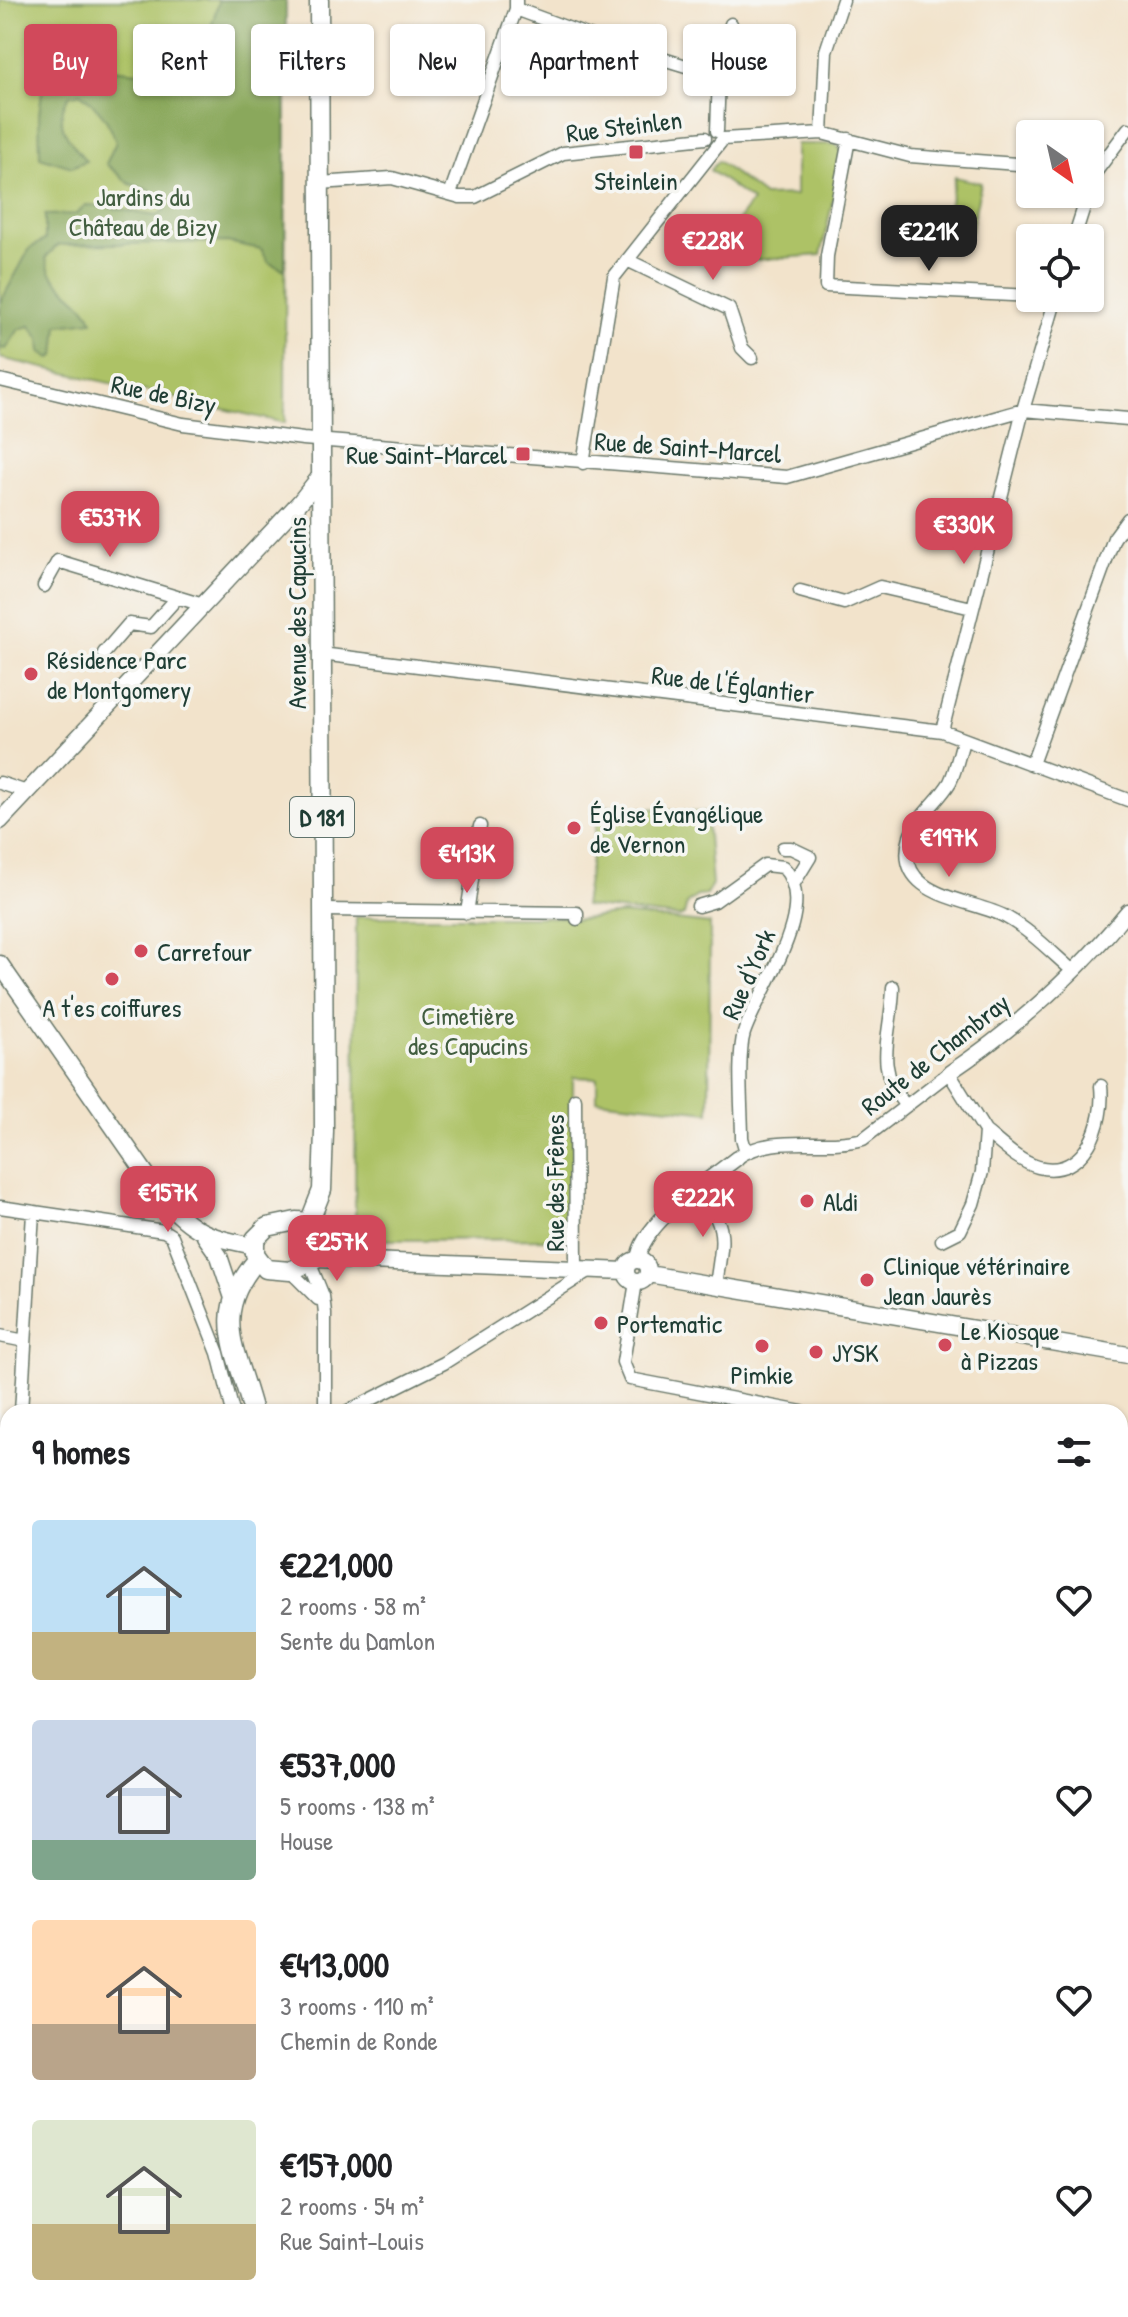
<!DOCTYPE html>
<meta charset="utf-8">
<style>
body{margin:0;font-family:"Patrick Hand",sans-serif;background:#f6f6f6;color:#202124;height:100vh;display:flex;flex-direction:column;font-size:30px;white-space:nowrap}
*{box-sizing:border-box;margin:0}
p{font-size:26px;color:#757577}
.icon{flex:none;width:44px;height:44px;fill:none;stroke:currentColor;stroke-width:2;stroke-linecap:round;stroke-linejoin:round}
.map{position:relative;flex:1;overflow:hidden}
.side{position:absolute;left:0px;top:1404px;width:1128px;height:914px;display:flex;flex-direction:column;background:#fff;border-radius:24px 24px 0 0;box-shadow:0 2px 6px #0004}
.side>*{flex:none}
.top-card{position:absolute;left:24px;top:24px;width:1080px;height:72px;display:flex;gap:16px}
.needle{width:52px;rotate:146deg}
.buttons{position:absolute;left:1016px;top:120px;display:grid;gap:16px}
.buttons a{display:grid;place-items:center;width:88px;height:88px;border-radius:8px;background:#fff;box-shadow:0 2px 6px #0004;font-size:40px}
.price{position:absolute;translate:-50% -68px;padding:0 18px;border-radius:16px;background:#d1495b;color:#fff;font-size:26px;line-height:52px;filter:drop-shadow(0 2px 4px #0008)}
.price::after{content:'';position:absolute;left:50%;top:48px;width:24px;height:18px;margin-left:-12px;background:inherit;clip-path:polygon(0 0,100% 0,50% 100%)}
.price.active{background:#222;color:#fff}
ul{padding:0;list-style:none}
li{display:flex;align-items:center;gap:24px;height:200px;padding:0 32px}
li span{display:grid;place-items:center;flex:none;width:224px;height:160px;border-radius:8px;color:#555}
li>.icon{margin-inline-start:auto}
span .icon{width:96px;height:96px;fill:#fffc;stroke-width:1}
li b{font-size:34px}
h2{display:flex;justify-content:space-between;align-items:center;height:96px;padding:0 32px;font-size:34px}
.pill{padding:0 28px;border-radius:8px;background:#fff;box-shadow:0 2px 6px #0004;font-size:28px;line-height:72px}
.pill.active{background:#d1495b;color:#fff}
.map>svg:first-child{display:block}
.green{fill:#adc266;stroke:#66804d;stroke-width:2}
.forest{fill:#8aa85b;stroke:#547248;stroke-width:2}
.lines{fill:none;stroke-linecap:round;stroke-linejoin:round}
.minor-casing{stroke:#697769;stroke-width:15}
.tertiary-casing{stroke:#697769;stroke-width:17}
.secondary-casing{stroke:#697769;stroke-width:19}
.primary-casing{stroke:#697769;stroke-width:21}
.minor{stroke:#fff;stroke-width:12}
.tertiary{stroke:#fff;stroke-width:14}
.secondary{stroke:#fff;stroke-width:16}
.primary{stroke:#fff;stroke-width:18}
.rail-casing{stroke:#1f3d34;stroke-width:6}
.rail{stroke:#f6f6f2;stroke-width:3;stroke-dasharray:9;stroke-linecap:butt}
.poi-dot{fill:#d1495b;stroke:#f6f6f2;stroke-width:3}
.labels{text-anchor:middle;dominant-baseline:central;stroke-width:7;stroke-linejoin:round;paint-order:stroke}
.shield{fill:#f6f6f2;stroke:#60746d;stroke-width:2}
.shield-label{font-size:24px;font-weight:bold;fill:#1f3d34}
.street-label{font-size:26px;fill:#1f3d34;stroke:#f6f6f2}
.poi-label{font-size:26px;fill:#1f3d34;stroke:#f6f6f2;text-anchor:start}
.park-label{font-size:26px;fill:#425e40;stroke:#f6f6f2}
</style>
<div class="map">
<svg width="1128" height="2317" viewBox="0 0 1128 2317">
<rect width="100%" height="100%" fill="#f6f6f2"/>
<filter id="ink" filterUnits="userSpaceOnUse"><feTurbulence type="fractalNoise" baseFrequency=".0125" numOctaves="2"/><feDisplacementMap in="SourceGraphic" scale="16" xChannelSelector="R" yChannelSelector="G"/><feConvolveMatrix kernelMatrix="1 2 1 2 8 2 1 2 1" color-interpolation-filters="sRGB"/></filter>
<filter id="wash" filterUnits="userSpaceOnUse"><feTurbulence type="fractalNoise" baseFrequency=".006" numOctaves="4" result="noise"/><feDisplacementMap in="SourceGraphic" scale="32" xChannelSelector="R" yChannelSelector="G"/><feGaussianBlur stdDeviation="1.8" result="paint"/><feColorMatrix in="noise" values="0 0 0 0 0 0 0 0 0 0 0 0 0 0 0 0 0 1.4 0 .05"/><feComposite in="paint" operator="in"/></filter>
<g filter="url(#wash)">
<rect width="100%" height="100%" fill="#f2e3cb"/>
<!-- green -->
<path class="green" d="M0 0H286L285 423 0 358Z
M796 144H836L843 153 821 255 741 261 734 257 737 250 724 240 752 201 710 170 718 161 764 196 796 195Z
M955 177 981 183 971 232 945 226Z
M599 805 706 812 712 884 706 895 697 896 687 903 684 915 679 917 584 906Z
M623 914 710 924 709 1112 597 1100V1078L573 1077V1239L380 1240 379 1252 355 1251 356 917H564L573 920Z"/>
<!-- forest -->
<path class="forest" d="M219 0H286L285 270 269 263 261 249 227 242 58 245 46 257C48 286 82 295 93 321L58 325 55 356 51 358 41 352 40 339 30 326 19 329 6 349 0 348V303L30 248 45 240V215L77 214 85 205C110 205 132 213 157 216L165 209 149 190 130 184 106 164 116 142C109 120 98 107 80 93L69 96C51 124 69 139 86 161L72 167 40 157 39 114 46 61 196 79Z"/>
</g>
<g filter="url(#ink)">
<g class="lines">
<defs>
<path id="minor" d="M516 9 654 60 663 59 719 76
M717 131 719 76 731 24
M822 133 826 51 843 0
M723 139 822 133 910 156 1030 165
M849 139 827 256 826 286 1030 296
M320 183 392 178 460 197H475L563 153 705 138
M1090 188 1095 173 1128 129
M450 194 516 9V0
M1074 238 1088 194
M627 260 729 309 742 348 752 358
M0 380 183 424 303 439 787 477 1023 410 1128 419
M583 463 614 277 723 139
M44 586 58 561 203 605
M800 591 844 603 880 587 972 608
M104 653 129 624 151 627 177 598
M321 654 942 731 1128 800
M942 731 1023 410 1056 298
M963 741C959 754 956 770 950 782 939 801 917 817 910 837 892 898 970 898 1006 917 1031 931 1051 952 1073 971
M1032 764 1114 538 1128 519
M0 783 27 792
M783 848H791L810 857 794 883
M698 906 715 901 765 865 783 867C822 908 758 990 744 1033 737 1056 742 1112 742 1138L746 1152
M323 910 577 913V919
M467 913 480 826
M893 987C892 1035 872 1065 905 1105
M575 1099 576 1267
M985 1131C1000 1143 1019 1162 1038 1167 1086 1179 1105 1122 1101 1086
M737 1158C774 1132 822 1150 863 1139L949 1073 985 1131 982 1172 973 1204 960 1231 942 1240
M698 1189C730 1231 722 1237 716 1286
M0 1207 164 1231 172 1236 218 1353 233 1412
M310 1264 323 1296 325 1313V1412
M290 1271 318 1299
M636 1282 623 1362 630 1379 802 1412
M0 1336 25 1341
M21 1412 33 1213
M346 1412 444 1363 592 1269
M0 1479 8 1480
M1120 1517 1128 1511
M0 1573 8 1574
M0 1675 8 1677
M1120 1811 1128 1813
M0 2044H8
M0 2191 8 2192
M788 2310V2317
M93 2317V2310
M247 2317V2310
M962 2317 963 2310"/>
<path id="tertiary" d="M949 1073C1016 1028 1077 973 1128 911
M638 1260C641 1223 708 1181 737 1158"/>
<path id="secondary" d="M0 821 300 502 322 474
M0 964 162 1197C193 1233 209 1237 254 1246
M205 1236 219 1256 232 1295
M316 1259 626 1271
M626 1271a11 11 0 1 1 22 0a11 11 0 1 1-22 0Z
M648 1274 1128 1355"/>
<path id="primary" d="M296 1221C320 1221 322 1241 316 1259L290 1271 266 1269 255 1254V1239L267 1227Z
M309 1223 322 1190 324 1131 319 0
M253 1412C237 1349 209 1316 257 1260
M328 2310V2317
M1041 2317 1128 2312"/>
</defs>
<!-- minor casing -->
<use href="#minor" class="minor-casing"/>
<!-- tertiary casing -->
<use href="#tertiary" class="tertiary-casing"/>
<!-- secondary casing -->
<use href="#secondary" class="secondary-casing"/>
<!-- primary casing -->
<use href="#primary" class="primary-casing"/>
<!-- minor -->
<use href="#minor" class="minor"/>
<!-- tertiary -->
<use href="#tertiary" class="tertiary"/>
<!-- secondary -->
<use href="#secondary" class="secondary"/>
<!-- primary -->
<use href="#primary" class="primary"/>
<defs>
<path id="rail" d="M0 1594 8 1596
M1120 1838 1128 1839"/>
</defs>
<!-- rail casing -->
<use href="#rail" class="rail-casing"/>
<!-- rail -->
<use href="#rail" class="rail"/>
</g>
</g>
<!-- markers -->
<g class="poi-dot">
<rect x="628" y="144" width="16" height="16" rx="4"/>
<rect x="515" y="446" width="16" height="16" rx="4"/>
<circle cx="31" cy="674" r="8"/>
<circle cx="574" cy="828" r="8"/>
<circle cx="141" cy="951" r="8"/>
<circle cx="112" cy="979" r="8"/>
<circle cx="807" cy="1201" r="8"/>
<circle cx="867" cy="1280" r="8"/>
<circle cx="601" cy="1323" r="8"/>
<circle cx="945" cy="1345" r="8"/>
<circle cx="762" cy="1346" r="8"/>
<circle cx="816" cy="1352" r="8"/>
</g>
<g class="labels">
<!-- shield labels -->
<rect class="shield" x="290" y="797" width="64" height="40" rx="6"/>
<g class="shield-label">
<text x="322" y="817">D 181</text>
</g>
<!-- street labels -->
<g class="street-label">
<text transform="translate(624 126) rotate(-7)">Rue Steinlen</text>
<text transform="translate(164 394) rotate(12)">Rue de Bizy</text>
<text transform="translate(688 447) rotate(4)">Rue de Saint-Marcel</text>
<text transform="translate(296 613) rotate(-90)">Avenue des Capucins</text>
<text transform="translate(733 684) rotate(7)">Rue de l'Églantier</text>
<text transform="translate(748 974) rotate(-66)">Rue d'York</text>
<text transform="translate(935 1054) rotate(-38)">Route de Chambray</text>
<text transform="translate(554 1183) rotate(-90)">Rue des Frênes</text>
</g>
<!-- poi labels -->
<g class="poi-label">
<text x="636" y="180" text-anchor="middle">Steinlein</text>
<text x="507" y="454" text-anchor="end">Rue Saint-Marcel</text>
<text x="47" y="659">Résidence Parc<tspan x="47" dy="30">de Montgomery</tspan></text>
<text x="590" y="813">Église Évangélique<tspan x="590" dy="30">de Vernon</tspan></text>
<text x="157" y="951">Carrefour</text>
<text x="112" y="1007" text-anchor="middle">A t'es coiffures</text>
<text x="823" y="1201">Aldi</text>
<text x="883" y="1265">Clinique vétérinaire<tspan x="883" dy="30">Jean Jaurès</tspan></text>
<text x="617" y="1323">Portematic</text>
<text x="961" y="1330">Le Kiosque<tspan x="961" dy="30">à Pizzas</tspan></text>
<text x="832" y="1352">JYSK</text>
<text x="762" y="1374" text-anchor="middle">Pimkie</text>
</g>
<!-- park labels -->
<g class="park-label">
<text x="143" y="196">Jardins du<tspan x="143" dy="30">Château de Bizy</tspan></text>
<text x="468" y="1015">Cimetière<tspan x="468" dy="30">des Capucins</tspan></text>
</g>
</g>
</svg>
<div class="buttons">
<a><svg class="needle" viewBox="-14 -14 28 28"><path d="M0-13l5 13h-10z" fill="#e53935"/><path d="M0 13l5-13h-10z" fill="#757577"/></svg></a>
<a><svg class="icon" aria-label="locate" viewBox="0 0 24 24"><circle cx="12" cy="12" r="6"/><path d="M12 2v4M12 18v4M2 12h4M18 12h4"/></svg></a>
</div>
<b class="price active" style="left:929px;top:273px">€221K</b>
<b class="price" style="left:713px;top:282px">€228K</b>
<b class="price" style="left:110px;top:559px">€537K</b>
<b class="price" style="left:964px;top:566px">€330K</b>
<b class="price" style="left:949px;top:879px">€197K</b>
<b class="price" style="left:467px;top:895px">€413K</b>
<b class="price" style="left:168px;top:1234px">€157K</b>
<b class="price" style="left:703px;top:1239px">€222K</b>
<b class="price" style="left:337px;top:1283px">€257K</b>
<div class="top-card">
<a class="pill active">Buy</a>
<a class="pill">Rent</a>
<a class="pill">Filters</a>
<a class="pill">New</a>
<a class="pill">Apartment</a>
<a class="pill">House</a>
</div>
<section class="side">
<h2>9 homes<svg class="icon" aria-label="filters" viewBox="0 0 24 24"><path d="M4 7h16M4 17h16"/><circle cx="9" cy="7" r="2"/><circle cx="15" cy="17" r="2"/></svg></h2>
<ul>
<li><span style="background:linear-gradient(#bfe0f5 70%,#c2b280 0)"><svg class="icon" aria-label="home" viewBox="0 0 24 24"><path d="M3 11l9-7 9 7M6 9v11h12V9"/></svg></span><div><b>€221,000</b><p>2 rooms · 58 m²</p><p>Sente du Damlon</p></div><svg class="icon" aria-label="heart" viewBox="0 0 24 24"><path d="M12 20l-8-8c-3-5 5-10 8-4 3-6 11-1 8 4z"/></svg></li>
<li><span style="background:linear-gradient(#c9d6e8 75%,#7fa58c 0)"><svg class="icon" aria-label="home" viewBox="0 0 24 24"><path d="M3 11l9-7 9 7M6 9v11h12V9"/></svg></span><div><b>€537,000</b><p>5 rooms · 138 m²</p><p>House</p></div><svg class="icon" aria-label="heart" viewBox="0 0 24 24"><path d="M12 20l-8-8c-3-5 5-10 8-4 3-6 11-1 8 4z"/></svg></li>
<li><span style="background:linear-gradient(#ffd9b3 65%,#b9a48a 0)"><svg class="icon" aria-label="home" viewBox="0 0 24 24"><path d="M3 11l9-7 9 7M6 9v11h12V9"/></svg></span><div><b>€413,000</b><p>3 rooms · 110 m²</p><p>Chemin de Ronde</p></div><svg class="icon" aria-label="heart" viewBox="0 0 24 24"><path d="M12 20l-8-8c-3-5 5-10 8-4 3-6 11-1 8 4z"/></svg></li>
<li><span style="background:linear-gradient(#dfe7d0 65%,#c2b280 0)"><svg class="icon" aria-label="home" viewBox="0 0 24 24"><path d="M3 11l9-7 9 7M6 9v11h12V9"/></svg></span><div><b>€157,000</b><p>2 rooms · 54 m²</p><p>Rue Saint-Louis</p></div><svg class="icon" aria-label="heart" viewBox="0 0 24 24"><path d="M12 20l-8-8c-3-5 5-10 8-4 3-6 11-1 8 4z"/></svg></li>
</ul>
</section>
</div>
